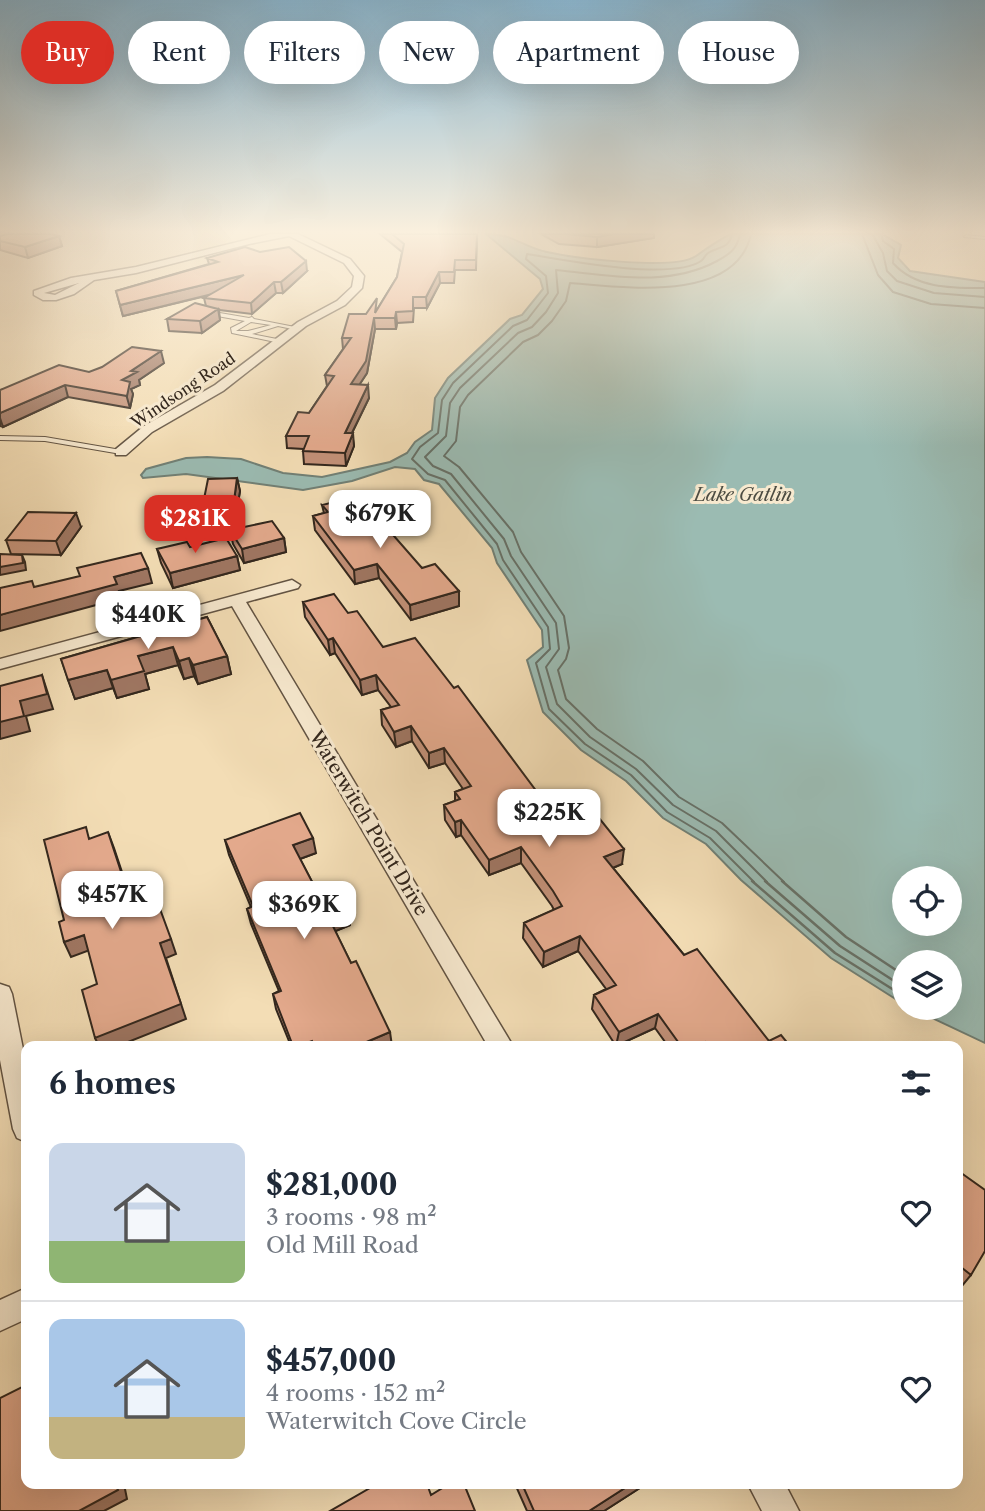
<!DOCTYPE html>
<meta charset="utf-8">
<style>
body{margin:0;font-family:"Libre Caslon Text",serif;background:#f2f2f3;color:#1f2937;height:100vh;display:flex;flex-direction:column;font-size:26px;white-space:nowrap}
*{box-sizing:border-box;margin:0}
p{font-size:23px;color:#747a83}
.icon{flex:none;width:38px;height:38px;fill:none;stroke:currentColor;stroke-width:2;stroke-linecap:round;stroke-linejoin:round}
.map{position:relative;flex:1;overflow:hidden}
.sheet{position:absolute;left:21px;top:1041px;width:942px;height:448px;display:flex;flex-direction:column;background:#fff;border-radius:14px;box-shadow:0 7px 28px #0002}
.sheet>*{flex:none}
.top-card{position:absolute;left:21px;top:21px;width:943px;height:63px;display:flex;gap:14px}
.buttons{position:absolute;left:892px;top:866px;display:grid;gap:14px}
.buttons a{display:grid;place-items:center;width:70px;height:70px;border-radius:50%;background:#fff;box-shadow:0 7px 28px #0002;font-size:35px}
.price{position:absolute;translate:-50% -60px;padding:0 16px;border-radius:14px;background:#fff;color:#222;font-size:23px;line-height:46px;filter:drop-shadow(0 2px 4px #0008)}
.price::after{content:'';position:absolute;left:50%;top:42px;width:21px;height:16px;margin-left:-10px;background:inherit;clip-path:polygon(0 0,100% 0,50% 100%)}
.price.current{background:#d93025;color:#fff}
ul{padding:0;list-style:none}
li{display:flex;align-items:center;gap:21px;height:175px;padding:0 28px}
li+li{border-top:2px solid #e0e1e3}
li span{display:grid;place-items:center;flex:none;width:196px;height:140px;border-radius:14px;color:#555}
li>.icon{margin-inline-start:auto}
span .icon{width:84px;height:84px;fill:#fffc;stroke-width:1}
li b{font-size:30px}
h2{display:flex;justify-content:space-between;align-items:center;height:84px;padding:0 28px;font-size:30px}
.chip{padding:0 24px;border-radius:32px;background:#fff;box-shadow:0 7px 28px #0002;font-size:24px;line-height:63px}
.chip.current{background:#d93025;color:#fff}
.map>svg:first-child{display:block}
.water{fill:#9bbbb2;stroke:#718076;stroke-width:2;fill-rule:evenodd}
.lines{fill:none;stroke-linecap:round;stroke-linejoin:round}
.shore-far1{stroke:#677168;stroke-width:2}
.shore{stroke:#677168;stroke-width:2.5}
.service-casing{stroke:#635443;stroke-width:2}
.minor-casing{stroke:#635443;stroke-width:3}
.service{fill:#f7e9cf;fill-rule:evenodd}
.minor{fill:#f7e9cf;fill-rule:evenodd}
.wall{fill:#c39178;stroke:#33271d;stroke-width:2}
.shaded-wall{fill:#9f7662;stroke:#33271d;stroke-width:2}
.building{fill:#e3a98c;stroke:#33271d;stroke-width:2}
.labels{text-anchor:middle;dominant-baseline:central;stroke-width:6;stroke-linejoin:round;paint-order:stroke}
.far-street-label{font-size:16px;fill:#33271d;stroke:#f7e9cf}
.far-water-label{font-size:18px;font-style:italic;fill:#4d4c42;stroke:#f7e9cf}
.street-label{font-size:19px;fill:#33271d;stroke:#f7e9cf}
</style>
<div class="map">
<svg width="985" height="1511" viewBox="0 0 985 1511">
<rect width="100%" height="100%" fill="#f3ddb5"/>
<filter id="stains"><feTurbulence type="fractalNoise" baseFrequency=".00286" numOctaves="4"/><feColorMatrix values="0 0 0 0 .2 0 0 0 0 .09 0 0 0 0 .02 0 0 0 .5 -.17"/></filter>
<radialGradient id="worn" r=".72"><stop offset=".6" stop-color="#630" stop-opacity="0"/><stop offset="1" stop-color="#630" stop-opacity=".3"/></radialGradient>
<!-- water -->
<path class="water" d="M486 234C515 234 522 247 547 252 574 258 674 271 696 256 706 249 718 240 731 234H882L901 245 898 258 910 271 985 282V1043L911 1008H950V962H905V1005L831 958 741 880 706 844 663 818 626 781 581 750 543 712 527 660 543 647 542 630 497 563 492 548 439 484 424 480 415 469 395 467 352 481 303 490 186 474 143 478 141 475 146 469 186 458 207 457 241 459 283 473 322 477 390 462 407 453 415 442 432 430 435 398 448 378 510 319 522 315 543 289 540 279ZM905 878H950V924H905Z"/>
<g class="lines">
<!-- shore-far1 -->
<path class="shore-far1" d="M732 234C729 249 719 246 708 253 704 256 705 258 701 261 672 281 562 260 527 254L526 259 546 276 548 293 527 320 513 326 453 383 442 400 438 433 420 447 412 459 428 474 445 480 497 544 503 560 548 627 550 649 536 663 549 709 585 744 631 775 667 812 710 838 754 882
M740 234C737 249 730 254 717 261 667 288 610 275 556 270L558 293 546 312 532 327 518 333 460 388 450 403 446 436 425 457 433 466 451 474 504 539 511 556 556 623 559 649 546 667 557 704 590 737 636 769 673 805 716 831 767 882
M751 234C736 304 622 287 570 283L566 301 552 321 538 335 523 342 468 395 460 407 456 441 444 456 459 467 513 532 521 552 564 616 569 648 566 659 558 670 566 699 597 729 643 761 679 797 722 823 784 882
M862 234 878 275 893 292 931 304 985 308
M872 234 883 253 887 271 897 281 934 293 985 297
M881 234 883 241 894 249 893 263C916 289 953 288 985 288"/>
<!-- shore -->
<path class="shore" d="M752 881 835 953 905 997
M765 881 840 946 905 988
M782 881 846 937 905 976"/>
<defs>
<path id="service" d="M966 235 985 237V239L964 237Z
M208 311 249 318 252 317 254 319 300 328 297 330 278 326 252 334 282 340 283 341 280 343 232 333 231 328 245 321 206 314 205 313ZM251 322 271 325 248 331H236Z
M0 436 45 437 121 450 124 452 121 454 45 441 0 440Z"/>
<path id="minor" d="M270 234H298L350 259 364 276 362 288 345 305 306 326 223 391 152 432 126 455H116V449L144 426 215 385 298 322 337 301 352 287 354 276 344 263 289 236 249 244 136 273 94 280 74 294 56 300H43L34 295V291L71 278 136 267ZM79 283 55 295 44 293Z
M292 580 300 585 298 588 246 602 513 1046H488L232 606 0 669V659Z
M0 984 9 987 12 994 26 1064V1142L17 1138 13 1129 0 1060Z
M26 1288V1319L0 1331V1300Z
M748 1484H785L799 1511H762Z"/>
</defs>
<!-- service casing -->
<use href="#service" class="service-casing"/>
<!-- minor casing -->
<use href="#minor" class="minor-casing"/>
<!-- service -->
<use href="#service" class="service"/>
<!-- minor -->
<use href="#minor" class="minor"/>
</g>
<!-- wall -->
<path class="wall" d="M380 234H477L476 270H455L454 283H440L427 308H414L413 322 397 323 396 329H375L367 373 359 385 369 398 352 433 354 446 346 466 304 464 303 451V449L287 448 286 436 309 413 327 386 325 375 343 349 342 338 366 314 378 308 397 277 402 252Z
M541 234H654V238L597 247 559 244Z
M0 236H59L62 246 28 258 0 250Z
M207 258 307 271 283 293H276L252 314 219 310 220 320 202 333 169 331 167 319 206 306 204 298 210 295 123 316 116 291 209 264Z
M164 363 139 380 140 385 131 389 133 394 130 408 68 397 3 427 0 426V390Z
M237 478 240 491 236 515 212 516 211 512H207L204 499Z
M322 505 459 591V606L411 620 379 578 355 584 315 530 313 516 324 513Z
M81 527 61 555 11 554 6 540Z
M230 530 284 538 286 552 244 563 233 544Z
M190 547 237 556 240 570 173 588 161 563 157 549Z
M303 602 348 613 383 647 454 688 546 804 622 864 613 868 684 955 769 1041 790 1046H668L655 1028 616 1046 592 1009 594 995 606 989 578 951 543 967 523 938 524 923 554 910 552 906 521 863 489 875 461 835 456 837 445 820 444 805 455 801V792L463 789 445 763 429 768 412 741 396 747 382 725 381 710 391 707 378 690 362 695 335 653 330 655 305 617Z
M207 617 227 656 231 674 198 684 194 676 184 679 178 665 145 674 149 689 117 698 113 688 75 699 61 659Z
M225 840 316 853 300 859 321 899 348 910 350 925 335 931 392 1046H291L276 1009 273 994 279 991 251 924 247 909 251 907 229 855Z
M957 1170 971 1275 957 1292Z
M515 1484H646L604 1511H527Z"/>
<!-- shaded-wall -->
<path class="shaded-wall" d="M613 234H654V238L597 247V237Z
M59 236 62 246 28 258 25 247Z
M306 261 307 271 283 293 281 282Z
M439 272 440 283 427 308 426 297Z
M244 275 245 286 123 316 120 305Z
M274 282 276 293 252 314 251 303Z
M218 309 220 320 202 333 200 321Z
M396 312 397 323 396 329 395 318Z
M374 318 375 329 367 373 352 396 351 384Z
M161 351 164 363 139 380 140 385 131 389 133 394 130 408 122 380 131 371Z
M65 385 68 397 3 427 0 418V413Z
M368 385 369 398 346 445 345 433Z
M353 433 354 446 346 466 345 453Z
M237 478 240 491 236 515 234 501Z
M76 513 81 527 61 555 56 541Z
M284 538 286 552 244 563 242 549Z
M22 555 25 562 26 570 0 575V567Z
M237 556 240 570 173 588 170 573Z
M377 564 379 578 355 584 354 570Z
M148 568 152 583 119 591 122 598 0 631V615L114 577Z
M459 591V606L411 620 410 605Z
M333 638 335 653 330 655 328 640Z
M173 647 178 665 145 674 149 689 117 698 111 680 138 656Z
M227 656 231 674 198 684 193 665Z
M189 658 194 676 184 679 179 661Z
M107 670 113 688 75 699 68 680Z
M42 675 53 709 26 716 30 731 0 739V722L20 701Z
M376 675 378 690 362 695 360 680Z
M411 726 412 741 396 747 394 732Z
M444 748 445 763 429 768V753Z
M461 820V835L456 837 455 822Z
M108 832 114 848 132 902 126 887Z
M313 838 316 853 297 860 293 845Z
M521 847V863L489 875V860Z
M624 849 622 864 603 872 604 857Z
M348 910 350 925 331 933 329 918Z
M84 935 90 950 71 957 64 942Z
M580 936 578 951 543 967 544 952Z
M171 939 176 954 166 958 186 1019 118 1046H99L95 1038 160 943Z
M658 1014 655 1028 616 1046 619 1032Z
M390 1032 392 1046H357Z
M312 1041 313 1046H299Z
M116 1484H124L127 1499 104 1511H79Z
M631 1484H646L604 1511H589Z"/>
<!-- building -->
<path class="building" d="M7 234H51L59 236 25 247 0 241V236Z
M392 234H477L476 260H455L454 272H439L426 297H413V311L396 312 395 318H374L366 361 351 384 368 385 345 433H353L345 453 303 451 309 436H286L298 412 309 413 334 376 325 375 351 338H342L349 314H366L377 298 375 313 397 277 404 244Z
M566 234H613L597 237Z
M245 247 260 252 289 247 306 261 281 282H274L251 303 204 298 244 275 120 305 116 291 218 262 207 258Z
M195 303 218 309 200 321 167 319Z
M132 347 161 351 131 371 137 372 122 380 130 382 127 396 65 385 0 413V390L59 365 89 372 102 367Z
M237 478 234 501 209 503 210 498 204 499 208 479Z
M359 496 422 568 435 564 459 591 410 605 377 564 354 570 313 516 328 512 322 505Z
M28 512 76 513 56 541 6 540Z
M272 521 284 538 242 549 230 530Z
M226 538 237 556 170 573 157 549 187 542 190 547Z
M141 553 148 568 114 577 117 584 0 615V588L32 581 34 587 80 576 77 568Z
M0 554 22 555 23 563 0 567Z
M334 594 348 613 357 611 383 647 415 638 454 688 458 686 546 804 564 797 574 809 587 803 624 849 604 857 684 955 697 949 769 1041 781 1035 790 1046H708L705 1042 696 1046H681L658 1014 619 1032 594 995 616 985 580 936 544 952 524 923 562 906 553 891 521 847 489 860 461 820 455 822 444 805 460 799 455 792 471 786 444 748 429 753 411 726 394 732 381 710 399 705 376 675 360 680 333 638 328 640 303 602Z
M207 617 227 656 193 665 189 658 179 661 173 647 138 656 144 671 111 680 107 670 68 680 61 659Z
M42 675 47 694 20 701 24 716 0 722V686Z
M300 813 313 838 293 845 321 899 339 892 348 910 329 918 351 963 356 961 390 1032 357 1046H314L312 1041 299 1046H293L273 994 281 991 247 909 253 906 225 840Z
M86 827 89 839 108 832 126 887 149 879 171 939 160 943 181 1004 95 1038 82 990 97 984 84 935 64 942 59 922 64 920 44 840Z
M957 1170 985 1190V1251L971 1275 957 1264Z
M26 1385V1484H116L118 1490 79 1511H0V1398Z
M377 1484H427L431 1495 449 1484H464L475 1511H330Z
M522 1484H631L589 1511H534Z"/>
<!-- sky -->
<linearGradient id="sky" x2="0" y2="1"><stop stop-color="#89b7d2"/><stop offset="0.52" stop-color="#faf0de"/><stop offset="1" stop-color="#faf0de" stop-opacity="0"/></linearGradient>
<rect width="985" height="446" fill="url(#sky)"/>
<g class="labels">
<!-- far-street labels -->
<g class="far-street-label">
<text transform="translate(183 390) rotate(-34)">Windsong Road</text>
</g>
<!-- far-water labels -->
<g class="far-water-label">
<text x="743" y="495">Lake Gatlin</text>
</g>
<!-- street labels -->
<g class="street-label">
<text transform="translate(369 823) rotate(59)">Waterwitch Point Drive</text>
</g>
</g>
<rect width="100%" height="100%" filter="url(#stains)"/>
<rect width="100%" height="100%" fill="url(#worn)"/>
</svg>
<div class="buttons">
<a><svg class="icon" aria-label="locate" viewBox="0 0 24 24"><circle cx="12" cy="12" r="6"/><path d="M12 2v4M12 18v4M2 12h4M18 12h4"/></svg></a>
<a><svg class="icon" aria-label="layers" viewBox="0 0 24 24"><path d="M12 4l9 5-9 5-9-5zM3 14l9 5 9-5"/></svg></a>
</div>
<b class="price" style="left:380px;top:550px">$679K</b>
<b class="price current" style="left:195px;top:555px">$281K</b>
<b class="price" style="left:148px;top:651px">$440K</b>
<b class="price" style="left:549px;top:849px">$225K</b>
<b class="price" style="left:112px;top:931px">$457K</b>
<b class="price" style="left:304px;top:941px">$369K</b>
<div class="top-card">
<a class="chip current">Buy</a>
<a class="chip">Rent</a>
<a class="chip">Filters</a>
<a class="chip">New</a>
<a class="chip">Apartment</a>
<a class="chip">House</a>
</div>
<section class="sheet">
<h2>6 homes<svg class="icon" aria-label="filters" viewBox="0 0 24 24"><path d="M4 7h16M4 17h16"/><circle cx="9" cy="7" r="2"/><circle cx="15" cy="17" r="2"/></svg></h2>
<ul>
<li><span style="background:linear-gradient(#c9d6e8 70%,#8fb573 0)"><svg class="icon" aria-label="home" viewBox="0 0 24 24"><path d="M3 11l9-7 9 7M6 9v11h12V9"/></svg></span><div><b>$281,000</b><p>3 rooms · 98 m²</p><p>Old Mill Road</p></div><svg class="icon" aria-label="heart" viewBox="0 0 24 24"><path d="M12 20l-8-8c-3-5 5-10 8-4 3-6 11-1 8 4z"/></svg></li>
<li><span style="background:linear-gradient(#a9c7e8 70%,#c2b280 0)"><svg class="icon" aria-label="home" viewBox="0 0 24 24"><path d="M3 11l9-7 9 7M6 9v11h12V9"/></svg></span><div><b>$457,000</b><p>4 rooms · 152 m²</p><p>Waterwitch Cove Circle</p></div><svg class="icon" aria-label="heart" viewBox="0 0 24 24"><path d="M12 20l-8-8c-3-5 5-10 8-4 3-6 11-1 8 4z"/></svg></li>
</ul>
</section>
</div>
